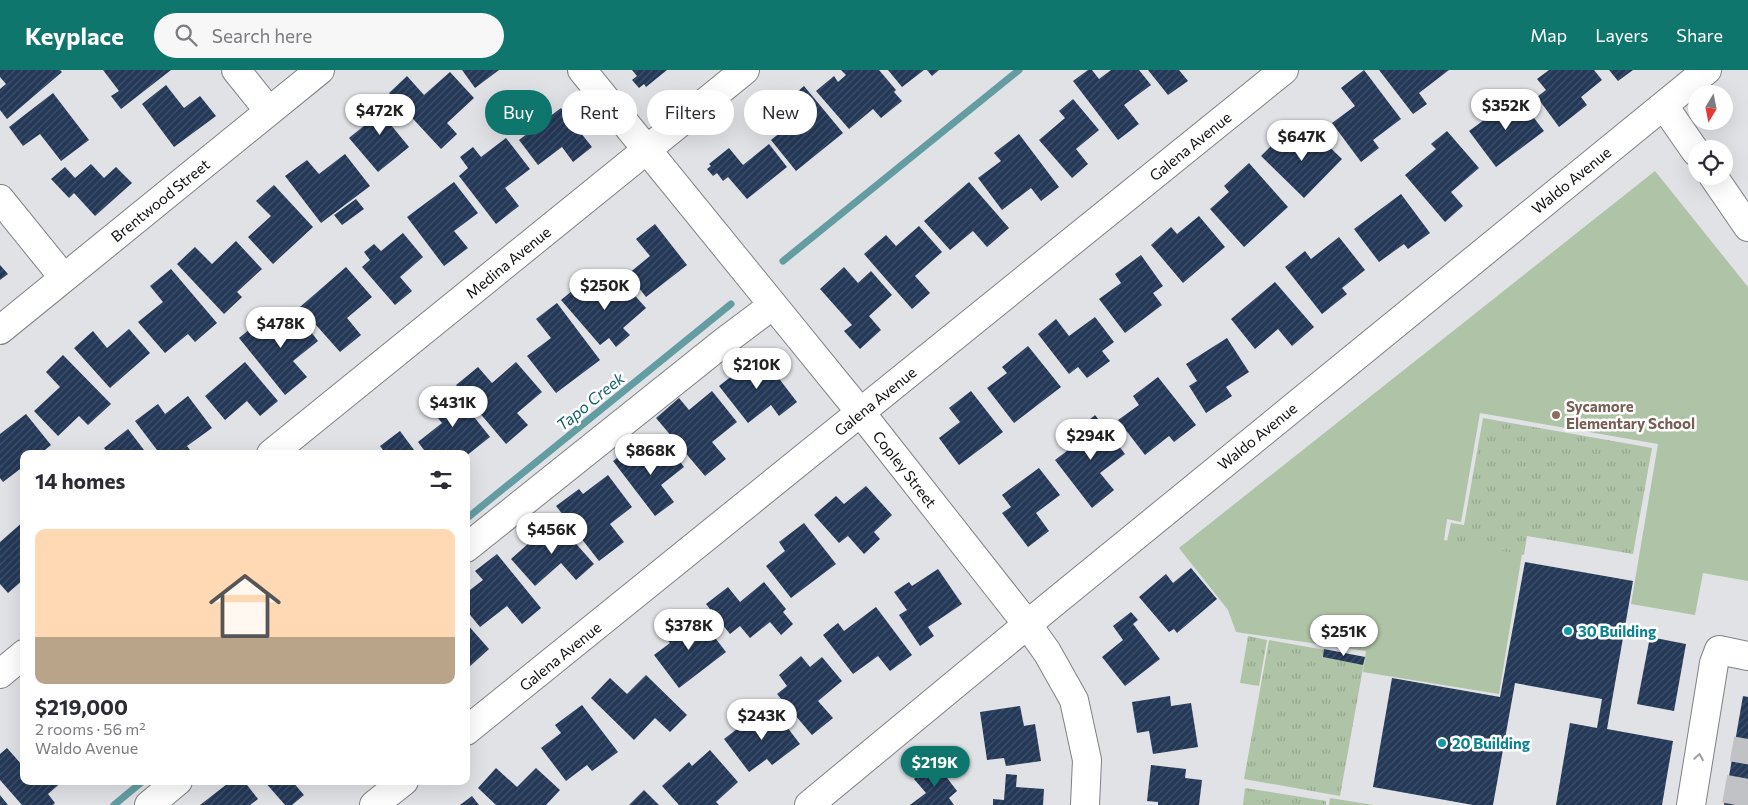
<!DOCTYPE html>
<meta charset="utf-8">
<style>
body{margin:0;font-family:Commissioner,sans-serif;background:#f7f7f7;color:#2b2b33;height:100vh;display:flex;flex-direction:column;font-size:19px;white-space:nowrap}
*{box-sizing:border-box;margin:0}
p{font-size:16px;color:#7c7c81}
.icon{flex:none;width:28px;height:28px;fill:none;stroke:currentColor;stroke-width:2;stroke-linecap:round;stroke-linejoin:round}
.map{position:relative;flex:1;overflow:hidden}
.sheet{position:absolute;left:20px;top:380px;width:450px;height:335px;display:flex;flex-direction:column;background:#fff;border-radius:10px;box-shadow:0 5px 20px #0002}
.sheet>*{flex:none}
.guide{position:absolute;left:485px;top:20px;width:475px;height:45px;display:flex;gap:10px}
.needle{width:32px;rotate:190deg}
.controls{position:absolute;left:1688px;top:15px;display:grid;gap:10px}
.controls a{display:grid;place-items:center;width:45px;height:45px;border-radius:50%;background:#fff;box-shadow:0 5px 20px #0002;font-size:25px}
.price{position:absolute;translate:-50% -42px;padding:0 11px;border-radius:18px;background:#fff;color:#222;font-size:16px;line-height:32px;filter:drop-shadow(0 1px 2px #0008)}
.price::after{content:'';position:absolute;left:50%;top:30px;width:15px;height:11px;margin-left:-8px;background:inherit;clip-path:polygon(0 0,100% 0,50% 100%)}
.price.on{background:#0f766e;color:#fff}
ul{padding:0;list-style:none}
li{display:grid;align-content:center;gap:10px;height:265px;padding:0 15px}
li+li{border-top:1px solid #e1e1e2}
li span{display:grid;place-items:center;height:155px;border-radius:10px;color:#555}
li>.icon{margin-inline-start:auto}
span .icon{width:90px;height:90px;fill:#fffc;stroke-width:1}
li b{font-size:21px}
h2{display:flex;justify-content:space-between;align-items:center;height:60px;padding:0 15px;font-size:21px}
.tag{padding:0 18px;border-radius:22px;background:#fff;box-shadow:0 5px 20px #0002;font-size:18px;line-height:45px}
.tag.on{background:#0f766e;color:#fff}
header{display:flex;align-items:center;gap:30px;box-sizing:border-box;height:70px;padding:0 25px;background:#0f766e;color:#fff}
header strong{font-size:24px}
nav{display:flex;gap:28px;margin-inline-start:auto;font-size:18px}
.search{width:350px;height:45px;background:#f7f7f7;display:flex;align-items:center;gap:12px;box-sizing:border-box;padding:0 18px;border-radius:28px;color:#7c7c81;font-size:19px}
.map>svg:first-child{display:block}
.grass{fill:#afc3a6}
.park{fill:url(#park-tufts)}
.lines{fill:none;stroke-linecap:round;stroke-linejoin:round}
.stream{stroke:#639da2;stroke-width:7}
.building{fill:url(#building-hatch)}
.minor-tunnel{stroke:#c0c2c6;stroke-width:28;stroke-dasharray:28 14;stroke-linecap:butt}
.minor-casing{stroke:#7f8184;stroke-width:30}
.minor{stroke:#fff;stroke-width:28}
.oneway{stroke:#9e9f9f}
.education-dot{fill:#8d6e63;stroke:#fff;stroke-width:2}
.culture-dot{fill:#0f9aa8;stroke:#fff;stroke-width:2}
.labels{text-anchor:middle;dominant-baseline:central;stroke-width:5;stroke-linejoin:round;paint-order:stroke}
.street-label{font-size:15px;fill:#0d0e0f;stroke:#fff}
.education-label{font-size:15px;font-weight:bold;fill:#785e54;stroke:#fff;text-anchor:start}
.culture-label{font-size:15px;font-weight:bold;fill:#0d838f;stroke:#fff;text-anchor:start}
.water-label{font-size:16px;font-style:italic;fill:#106368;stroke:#fff}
</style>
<header>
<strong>Keyplace</strong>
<div class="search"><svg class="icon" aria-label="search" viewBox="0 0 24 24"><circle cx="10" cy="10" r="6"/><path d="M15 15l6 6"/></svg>Search here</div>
<nav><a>Map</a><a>Layers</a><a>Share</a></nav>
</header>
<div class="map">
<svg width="1748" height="735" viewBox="0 0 1748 735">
<defs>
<pattern id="park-tufts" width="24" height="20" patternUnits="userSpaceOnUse" patternTransform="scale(1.25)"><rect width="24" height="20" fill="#afc3a6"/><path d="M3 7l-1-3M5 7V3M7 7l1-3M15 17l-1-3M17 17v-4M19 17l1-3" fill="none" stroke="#95a68e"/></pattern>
<pattern id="building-hatch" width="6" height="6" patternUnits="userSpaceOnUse" patternTransform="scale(1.25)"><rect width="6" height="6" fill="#243857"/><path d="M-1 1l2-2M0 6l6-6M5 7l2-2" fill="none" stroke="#41516a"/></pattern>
</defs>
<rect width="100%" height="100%" fill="#e0e2e6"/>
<!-- grass -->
<path class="grass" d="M1655 101 1748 217V511L1703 503 1695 545 1631 534 1658 374 1480 343 1461 452 1447 449 1444 470 1522 484 1499 624 1363 602 1366 581 1236 562 1228 540 1179 478Z
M1330 728 1374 735H1329Z"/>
<!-- park -->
<path class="park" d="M1483 348 1652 378 1633 484 1527 466 1524 485 1447 471 1451 453 1464 455Z
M1248 566 1267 570 1259 616 1240 613Z
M1269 570 1365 587 1340 726 1244 709Z
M1245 718 1326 731V735H1243Z"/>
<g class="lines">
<!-- stream -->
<path class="stream" d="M783 191 1019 0
M466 449 731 234
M114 735 143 711"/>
</g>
<!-- building -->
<path class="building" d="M0 0H60L62 2 7 49 0 40V19L6 14 0 7Z
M103 0H171L121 39 111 26 119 21Z
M462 0H499L475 18Z
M632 0H667L646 17 644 14 639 18 632 10 637 6Z
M841 0H879L896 20 894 22 902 31 881 48 873 39 849 59 816 21 834 6 838 12 846 5Z
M888 0H924L902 17Z
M927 0H939L932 6Z
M1088 0H1092L1099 9 1111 0H1139L1151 15 1124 35 1139 54 1118 70 1073 11Z
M1148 0H1179L1188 11 1168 25Z
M1364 0 1401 49 1373 70 1379 78 1361 92 1332 53 1355 36 1341 18Z
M1379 0H1449L1419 23 1427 34 1413 44Z
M1549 0H1594L1602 10 1581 27 1587 35 1559 57 1537 27 1546 20 1537 9Z
M1609 0H1633L1618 11Z
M450 2 474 28 447 53 457 64 441 79 389 23 407 6 424 25Z
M166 15 184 38 200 26 216 46 174 77 142 34Z
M804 16 843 63 796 101 771 70 796 50 783 34Z
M53 23 89 70 61 91 40 64 23 76 9 57Z
M385 26 402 47 391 55 409 77 378 102 349 68 370 51 364 44Z
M1517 26 1544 61 1496 97 1469 61Z
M1073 29 1099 60 1076 79 1088 94 1072 108 1039 70 1065 48 1059 41Z
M561 38 592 77 573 92 562 77 538 95 519 70Z
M1447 61 1479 98 1451 122 1463 136 1445 152 1405 105 1436 79 1431 74Z
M1314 62 1342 89 1304 128 1261 86 1282 65 1297 79Z
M1019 64 1059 117 1041 131 1031 118 1002 140 978 108 1001 91 994 83Z
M506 68 530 99 505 118 519 136 496 154 459 106 468 98 460 87 473 77 481 87Z
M769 74 787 97 747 129 728 107 723 111 717 103 713 106 707 99 711 96 709 94 729 78 743 95Z
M345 84 370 116 321 153 285 106 307 90 319 104Z
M1249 93 1288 137 1244 177 1210 139 1229 122 1224 116Z
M91 94 104 108 116 97 132 113 95 146 74 123 69 128 51 109 65 97 75 108Z
M454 112 478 143 454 161 468 178 444 196 407 147Z
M969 112 1009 158 987 177 973 161 950 180 924 151Z
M274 115 313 157 273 194 248 167 271 146 256 131Z
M1401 124 1430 163 1408 179 1404 174 1379 192 1354 159Z
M356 129 364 139 342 155 334 145Z
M1199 146 1225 177 1183 213 1151 175 1171 157 1177 164Z
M655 154 687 195 646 227 628 204 650 186 636 169Z
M919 156 942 182 915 206 930 223 912 239 864 184 886 165 896 176Z
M403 163 423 187 400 207 412 221 395 235 362 197 370 190 364 182 374 174 381 181Z
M1339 167 1365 200 1342 218 1347 224 1322 244 1285 197 1305 181 1311 189Z
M236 171 262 199 237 222 242 227 224 244 177 194 195 177 212 194Z
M1141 185 1163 216 1153 223 1162 235 1125 263 1099 229 1121 213 1115 204Z
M0 195 8 204 0 210Z
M346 197 372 227 347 248 361 265 340 282 300 237Z
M844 197 858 213 871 201 892 225 869 246 881 260 860 279 844 261 852 255 820 219Z
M171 199 217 253 195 272 188 264 165 283 138 252 163 232 150 216Z
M620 209 646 238 623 258 630 265 616 277 609 268 600 275 561 230 583 212 597 229Z
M1275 212 1314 257 1292 276 1278 259 1255 279 1231 249Z
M557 233 600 290 556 323 527 286 551 268 536 249Z
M294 240 318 271 293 291 307 307 285 325 239 268 261 250 269 260Z
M1095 247 1114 272 1102 281 1110 291 1087 308 1078 297 1069 304 1038 264 1056 249 1069 266Z
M129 259 150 283 110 318 74 278 93 261 107 278Z
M1227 268 1249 302 1226 317 1232 326 1206 343 1189 316 1197 311 1186 294Z
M1028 276 1061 317 1014 353 987 318 1007 303 1002 297Z
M760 284 797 332 779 346 771 335 748 353 719 316Z
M63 285 111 334 88 355 79 346 58 366 34 341 60 317 46 302Z
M245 292 278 331 260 346 247 331 225 350 205 326Z
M516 292 542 322 517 343 528 355 506 374 456 315 478 297 492 313Z
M1158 307 1196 355 1174 372 1169 366 1145 385 1118 350 1139 335 1133 326Z
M451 318 490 367 466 386V384H427L418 372 442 353 428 336Z
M712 321 737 352 712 372 726 389 705 406 656 348 679 328 689 340Z
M971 321 1003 362 959 395 939 368 960 352 949 338Z
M188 326 212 358 187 376 193 384H160L135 351 158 334 165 344Z
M26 344 51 375 40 384H24V396L3 412 0 408V364Z
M1095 345 1125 384 1100 403 1114 420 1092 438 1055 390 1084 368 1078 359Z
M128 359 147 384H109L104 378Z
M400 361 417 384H386L380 376Z
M666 373 684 397 661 415 674 432 655 446 613 391 629 379 639 393Z
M1039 398 1060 425 1036 443 1049 461 1028 477 1002 443 1011 437 1002 425Z
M608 405 632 437 610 454 624 472 599 491 556 436 579 419 583 424Z
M866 416 892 445 874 462 880 469 864 484 848 466 839 473 814 445 836 426 844 434Z
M555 450 594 494 576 510 561 493 535 516 511 489Z
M24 451V509L8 523 0 514V472Z
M804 453 836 494 791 528 766 496 785 481 779 472Z
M497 484 541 538 522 554 507 536 480 557 466 540V523L483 510 475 501Z
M1525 492 1633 511 1607 659 1673 671 1662 735H1556L1570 653 1597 658 1602 629 1515 613 1493 735H1473L1373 717 1392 608 1500 627Z
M1191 498 1217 529 1177 563 1174 559 1169 562 1139 527 1166 504 1173 513Z
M938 499 962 534 928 557 934 566 920 576 899 545 907 540 894 522 909 512 912 516Z
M764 512 786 539 783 542 793 554 781 565 770 552 750 568 740 556 730 564 706 534 728 517 740 532Z
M876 537 912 585 890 601 878 586 853 604 823 565 838 553 844 561Z
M1131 542 1138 550 1133 554 1160 589 1125 616 1102 587 1123 570 1113 556Z
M696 543 726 582 679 618 654 585 670 573 664 566Z
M466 553 489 579 468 598 466 597Z
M1650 567 1686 574 1674 641 1637 634Z
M1324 579 1365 587 1363 595 1323 587Z
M801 586 810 597 822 587 842 611 818 631 833 648 812 665 777 624 787 616 779 605Z
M646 605 687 645 670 662 655 648 634 670 591 628 610 608 627 624Z
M1170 626 1171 636 1191 633 1198 677 1153 684 1149 661 1137 663 1132 632Z
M1743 626 1748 627V735H1724Z
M582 635 618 682 592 701 587 695 566 711 541 678 561 663 555 655Z
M1020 636 1024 656 1035 654 1041 691 1006 696 1004 688 987 690 980 642Z
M759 642 767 652 777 644 800 674 772 695 767 689 749 702 724 669Z
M7 678 22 695 24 693V711H63L48 724 55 733 53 735H22L0 710V684Z
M710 680 738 712 716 732 719 735H679L662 716 689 692 692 696Z
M935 692 957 721 949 728 954 735H910L926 723 914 709Z
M1151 695 1186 699 1185 708 1202 710 1199 735H1158V732L1147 731Z
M496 698 517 717 536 698 560 720 546 735H496L478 718Z
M1006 704 1017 705 1016 717 1044 719 1043 735H993V729L1004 730Z
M231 711H244L258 729 250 735H200Z
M264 711H292L304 725 292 735H285Z
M644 720 659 735H629Z
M0 725 8 735H0Z
M472 726 479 735H460Z"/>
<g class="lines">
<!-- minor-tunnel -->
<path class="minor-tunnel" d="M1736 735 1748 669"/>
<defs>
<path id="minor" d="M236 0 269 41
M582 0 861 343 1027 554 1047 582 1074 630 1087 690 1085 735
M1664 36 1696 82
M1713 106 1748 157
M0 129 64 208
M0 260 320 0
M271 384 745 0
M466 478 725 271 773 235
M0 604 24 584
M466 661 1284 0
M149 735 178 711
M374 735 404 711
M809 735 1051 535 1707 0
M1691 735 1714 593 1719 580 1748 586"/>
</defs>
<!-- minor casing -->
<use href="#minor" class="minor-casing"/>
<!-- minor -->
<use href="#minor" class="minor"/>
</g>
<!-- one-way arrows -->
<defs><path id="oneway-chevron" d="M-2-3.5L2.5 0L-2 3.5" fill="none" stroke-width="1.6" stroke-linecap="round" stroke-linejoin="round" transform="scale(1.25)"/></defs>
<use class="oneway" href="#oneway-chevron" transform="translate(1699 687) rotate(-81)"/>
<!-- markers -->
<circle class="education-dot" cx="1556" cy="345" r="5"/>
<g class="culture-dot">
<circle cx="1568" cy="561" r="5"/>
<circle cx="1442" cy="673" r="5"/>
</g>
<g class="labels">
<!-- street labels -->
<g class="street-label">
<text transform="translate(1190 76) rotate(-39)">Galena Avenue</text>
<text transform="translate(1571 110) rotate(-39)">Waldo Avenue</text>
<text transform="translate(160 130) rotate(-39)">Brentwood Street</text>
<text transform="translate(508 192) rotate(-39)">Medina Avenue</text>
<text transform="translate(875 331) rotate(-39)">Galena Avenue</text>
<text transform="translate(1257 366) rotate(-39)">Waldo Avenue</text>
<text transform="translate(905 399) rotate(52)">Copley Street</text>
<text transform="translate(560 586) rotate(-39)">Galena Avenue</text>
</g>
<!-- education labels -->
<g class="education-label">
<text x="1566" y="336">Sycamore<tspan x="1566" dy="17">Elementary School</tspan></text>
</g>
<!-- culture labels -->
<g class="culture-label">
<text x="1578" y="561">30 Building</text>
<text x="1452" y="673">20 Building</text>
</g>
<!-- water labels -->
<g class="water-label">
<text transform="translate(590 331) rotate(-39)">Tapo Creek</text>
</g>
</g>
</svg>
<div class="controls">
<a><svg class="needle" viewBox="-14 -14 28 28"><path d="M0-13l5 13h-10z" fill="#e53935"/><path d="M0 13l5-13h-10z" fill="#7c7c81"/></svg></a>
<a><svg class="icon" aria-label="locate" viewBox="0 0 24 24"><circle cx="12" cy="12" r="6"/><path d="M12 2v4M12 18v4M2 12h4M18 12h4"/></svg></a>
</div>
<b class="price" style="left:1506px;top:61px">$352K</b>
<b class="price" style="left:380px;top:66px">$472K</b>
<b class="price" style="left:1302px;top:92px">$647K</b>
<b class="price" style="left:605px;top:241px">$250K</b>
<b class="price" style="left:281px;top:279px">$478K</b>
<b class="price" style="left:757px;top:320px">$210K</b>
<b class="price" style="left:453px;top:358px">$431K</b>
<b class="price" style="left:1091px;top:391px">$294K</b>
<b class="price" style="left:651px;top:406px">$868K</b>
<b class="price" style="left:552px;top:485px">$456K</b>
<b class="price" style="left:689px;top:581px">$378K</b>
<b class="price" style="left:1344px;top:587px">$251K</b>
<b class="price" style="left:762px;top:671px">$243K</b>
<b class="price on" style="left:935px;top:718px">$219K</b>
<div class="guide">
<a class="tag on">Buy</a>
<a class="tag">Rent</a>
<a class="tag">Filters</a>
<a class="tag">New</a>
</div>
<section class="sheet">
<h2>14 homes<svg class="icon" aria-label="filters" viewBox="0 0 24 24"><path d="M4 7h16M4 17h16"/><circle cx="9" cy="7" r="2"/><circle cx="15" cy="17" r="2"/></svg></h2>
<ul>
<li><span style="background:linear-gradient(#ffd9b3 70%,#b9a48a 0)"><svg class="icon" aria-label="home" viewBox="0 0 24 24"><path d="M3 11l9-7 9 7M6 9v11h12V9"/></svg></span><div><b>$219,000</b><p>2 rooms · 56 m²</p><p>Waldo Avenue</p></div></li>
</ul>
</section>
</div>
